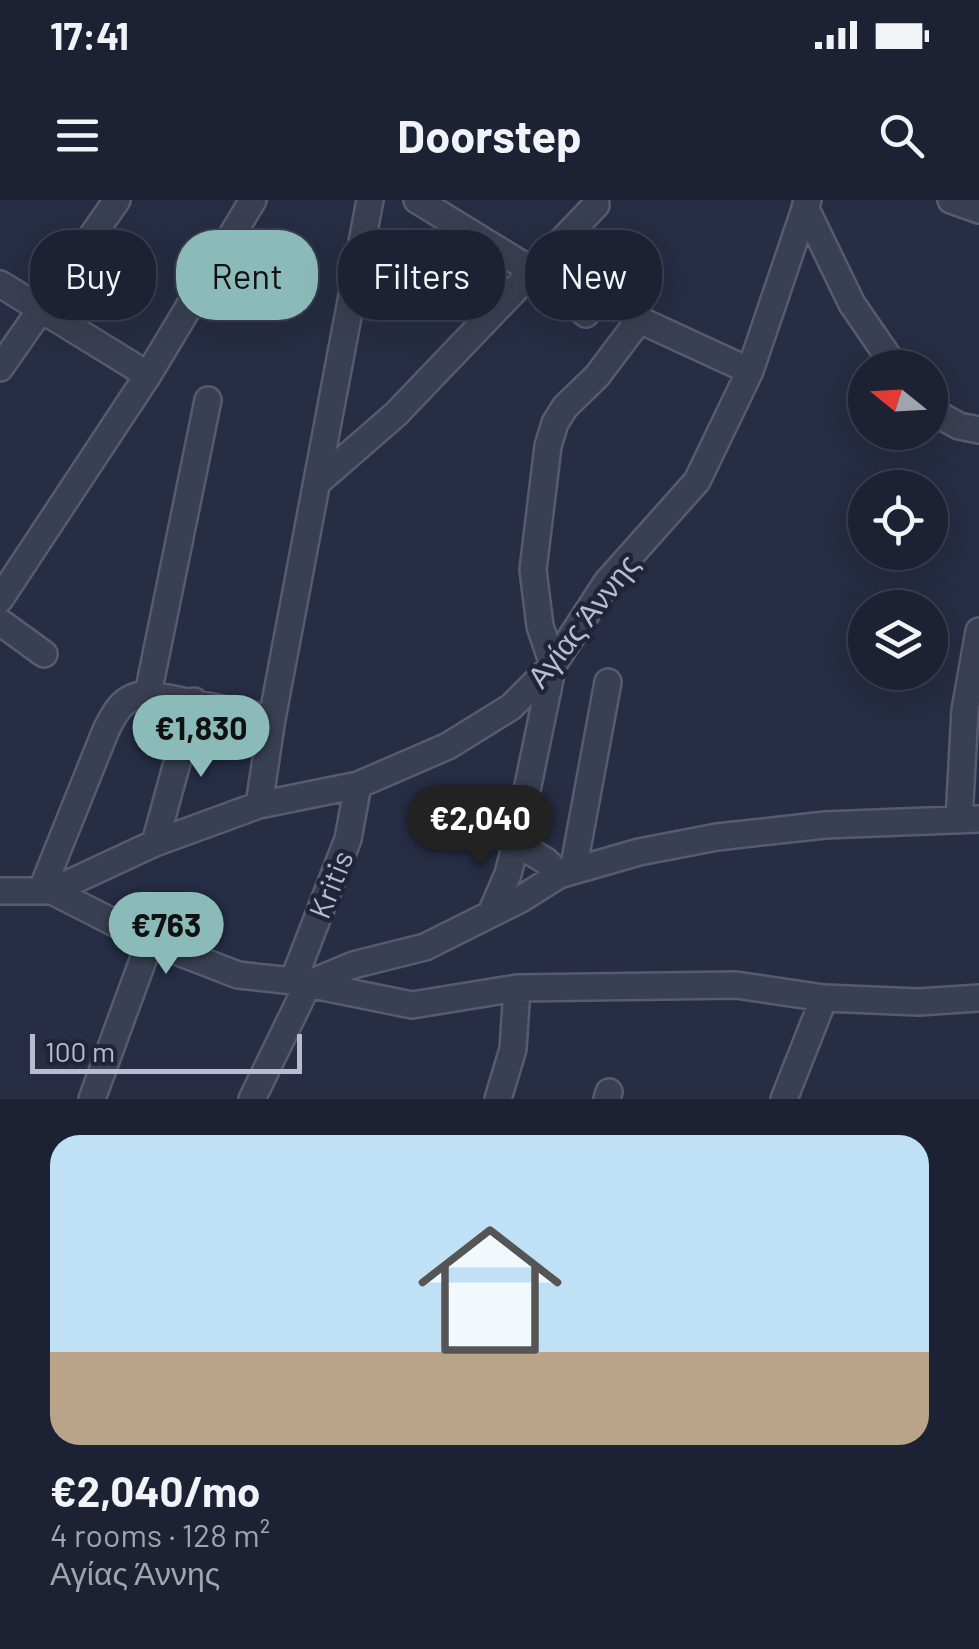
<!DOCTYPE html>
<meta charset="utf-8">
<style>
body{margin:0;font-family:Barlow,sans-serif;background:#252a3b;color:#f1f3f6;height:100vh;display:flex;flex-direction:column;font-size:38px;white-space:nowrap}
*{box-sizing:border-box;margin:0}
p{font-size:32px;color:#a0a4ac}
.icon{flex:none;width:55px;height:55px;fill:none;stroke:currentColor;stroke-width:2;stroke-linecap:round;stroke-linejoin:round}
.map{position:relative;height:899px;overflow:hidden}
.details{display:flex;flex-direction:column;background:#1c2233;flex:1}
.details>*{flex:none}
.hud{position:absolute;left:30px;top:30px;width:920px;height:90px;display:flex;gap:20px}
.needle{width:65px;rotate:288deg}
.fabs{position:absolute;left:848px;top:150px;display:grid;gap:20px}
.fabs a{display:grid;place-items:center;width:100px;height:100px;border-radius:50%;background:#1c2233;box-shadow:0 10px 40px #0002,0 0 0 2px #3a3f4e;font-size:50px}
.scale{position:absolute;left:30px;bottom:25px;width:272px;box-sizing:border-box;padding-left:10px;border:5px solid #b8bccd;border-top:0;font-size:28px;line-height:35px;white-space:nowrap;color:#b8bccd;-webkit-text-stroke:8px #1f2439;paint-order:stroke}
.price{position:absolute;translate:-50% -85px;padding:0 22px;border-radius:35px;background:#8bbbb9;color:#111;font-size:32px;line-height:65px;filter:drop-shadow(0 2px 5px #0008)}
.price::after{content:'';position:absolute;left:50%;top:60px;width:30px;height:22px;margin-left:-15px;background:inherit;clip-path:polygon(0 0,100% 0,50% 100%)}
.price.active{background:#222;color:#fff}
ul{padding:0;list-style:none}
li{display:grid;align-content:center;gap:20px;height:530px;padding:0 50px}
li+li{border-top:2px solid #3a3f4e}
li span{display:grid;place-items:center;height:310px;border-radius:30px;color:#555}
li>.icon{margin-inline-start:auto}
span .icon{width:180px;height:180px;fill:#fffc;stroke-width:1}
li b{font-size:42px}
.chip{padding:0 35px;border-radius:40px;background:#1c2233;box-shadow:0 10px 40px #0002,0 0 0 2px #3a3f4e;font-size:35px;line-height:90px}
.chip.active{background:#8bbbb9;color:#111}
.status{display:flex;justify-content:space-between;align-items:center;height:70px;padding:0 50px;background:#1c2233;direction:ltr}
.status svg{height:28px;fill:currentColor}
header{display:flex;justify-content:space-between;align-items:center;height:130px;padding:0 50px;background:#1c2233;font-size:45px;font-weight:700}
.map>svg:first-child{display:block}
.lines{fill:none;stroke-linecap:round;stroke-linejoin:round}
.minor-casing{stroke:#565b6e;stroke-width:30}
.minor{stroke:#3a4053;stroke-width:25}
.labels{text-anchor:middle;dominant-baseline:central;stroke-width:9;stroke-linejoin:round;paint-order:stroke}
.street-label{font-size:30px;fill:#b8bccd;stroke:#1f2439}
</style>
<div class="status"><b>17:41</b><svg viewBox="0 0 49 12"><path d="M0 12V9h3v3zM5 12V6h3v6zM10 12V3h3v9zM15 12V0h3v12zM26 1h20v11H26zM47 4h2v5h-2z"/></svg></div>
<header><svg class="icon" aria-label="menu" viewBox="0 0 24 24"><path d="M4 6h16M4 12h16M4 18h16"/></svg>Doorstep<svg class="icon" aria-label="search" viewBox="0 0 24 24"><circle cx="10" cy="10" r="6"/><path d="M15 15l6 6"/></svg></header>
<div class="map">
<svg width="979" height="899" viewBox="0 0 979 899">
<rect width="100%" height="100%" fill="#262d44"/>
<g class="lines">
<defs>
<path id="minor" d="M417 0 531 70 586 114
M951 0 979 10
M805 7 852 104 896 168
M0 84 148 175
M0 168 117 0
M930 210 959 226 979 230
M319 281 396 214 596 5
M0 399 148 175 253 0
M0 422 44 454
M148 494 208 200
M259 605 272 519 370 0
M959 620 965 510 979 431
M155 643 194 501
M573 671 608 482
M559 675 546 661 516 643 553 465 540 426 533 370 548 246 555 223 565 207 597 176 637 123H646L750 171
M42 689 106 530C116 510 123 496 148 494L272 519
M0 691H52L155 643 259 605 358 585 448 546 511 507 553 465 607 382 697 281 750 171 808 0
M52 691 150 741 238 775 293 781 412 805 517 788 736 785 824 798 919 802 979 798
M491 713 508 674 516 643
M293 781 348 639 358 585
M92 899 150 741
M252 899 308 784 353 765 425 747 521 699 559 675 639 652 717 637 825 625 979 619
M498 899 513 849 517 788
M607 899 609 892
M784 899 824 798"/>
</defs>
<!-- minor casing -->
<use href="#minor" class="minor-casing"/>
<!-- minor -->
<use href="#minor" class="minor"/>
</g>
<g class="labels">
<!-- street labels -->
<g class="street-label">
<text transform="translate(582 420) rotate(-52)">Αγίας Άννης</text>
<text transform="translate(330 684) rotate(-68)">Kritis</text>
</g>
</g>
</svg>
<div class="fabs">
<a><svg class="needle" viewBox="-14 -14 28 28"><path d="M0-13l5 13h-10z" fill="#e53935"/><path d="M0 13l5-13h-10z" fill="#a0a4ac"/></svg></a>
<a><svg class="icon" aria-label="locate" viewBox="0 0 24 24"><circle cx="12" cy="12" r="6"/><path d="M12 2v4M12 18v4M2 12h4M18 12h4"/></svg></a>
<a><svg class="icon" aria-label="layers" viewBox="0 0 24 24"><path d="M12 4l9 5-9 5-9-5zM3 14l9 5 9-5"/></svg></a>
</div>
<div class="scale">100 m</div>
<b class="price" style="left:201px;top:580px">€1,830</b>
<b class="price active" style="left:480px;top:670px">€2,040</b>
<b class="price" style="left:166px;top:777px">€763</b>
<div class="hud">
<a class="chip">Buy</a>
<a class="chip active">Rent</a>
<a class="chip">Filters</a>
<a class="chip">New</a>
</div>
</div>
<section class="details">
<ul>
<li><span style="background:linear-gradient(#bfe0f5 70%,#b9a48a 0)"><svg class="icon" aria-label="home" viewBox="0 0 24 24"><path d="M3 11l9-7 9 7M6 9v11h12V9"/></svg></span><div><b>€2,040/mo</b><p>4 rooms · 128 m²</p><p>Αγίας Άννης</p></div></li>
</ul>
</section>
